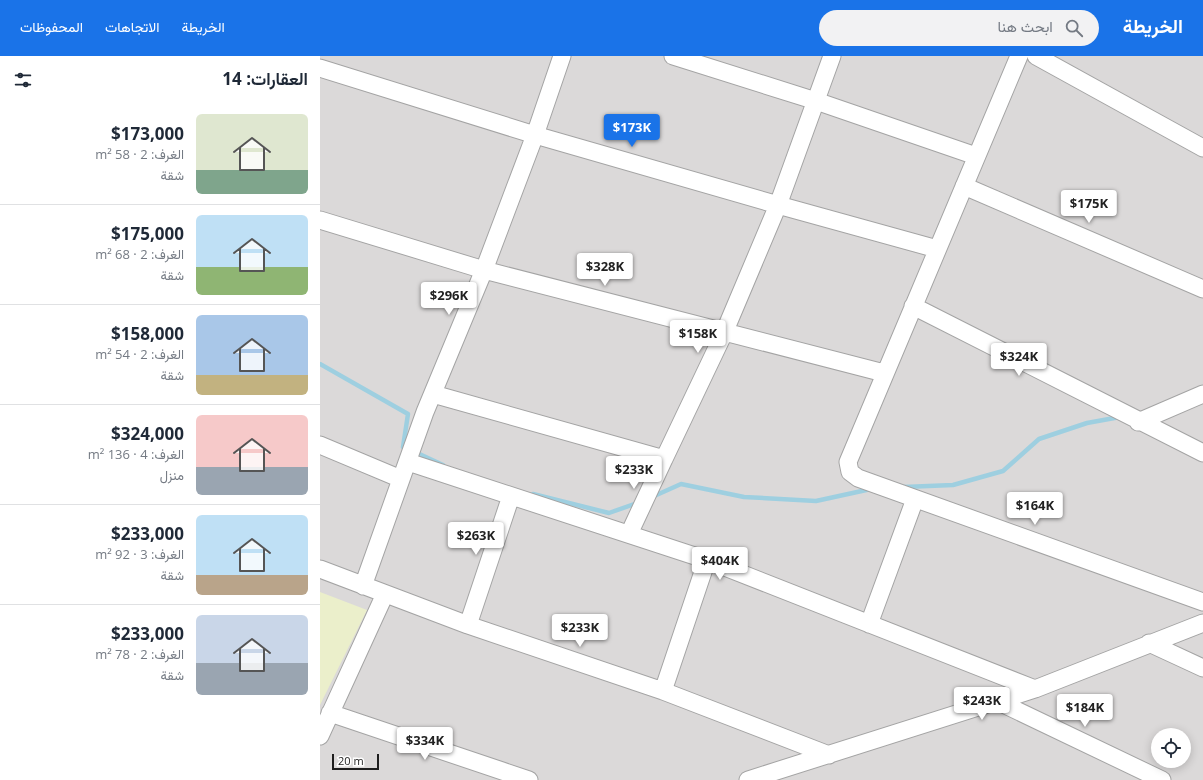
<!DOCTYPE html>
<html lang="ar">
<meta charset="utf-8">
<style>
body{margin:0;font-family:"Open Sans",Vazirmatn,sans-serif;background:#f2f2f3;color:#1f2937;direction:rtl;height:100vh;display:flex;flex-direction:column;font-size:15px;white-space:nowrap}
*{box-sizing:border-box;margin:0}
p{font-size:13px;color:#747a83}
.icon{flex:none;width:22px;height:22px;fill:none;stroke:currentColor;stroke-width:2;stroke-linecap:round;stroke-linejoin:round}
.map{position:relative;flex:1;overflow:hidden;direction:ltr}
.side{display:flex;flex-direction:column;background:#fff;width:320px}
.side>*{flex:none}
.tools{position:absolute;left:831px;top:672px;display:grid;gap:8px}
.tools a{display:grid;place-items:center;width:40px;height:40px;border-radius:50%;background:#fff;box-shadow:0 2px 10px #0003;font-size:20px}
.scale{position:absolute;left:12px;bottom:10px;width:47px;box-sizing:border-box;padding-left:4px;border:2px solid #1d1d1d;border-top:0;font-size:11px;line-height:14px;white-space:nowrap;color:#1d1d1d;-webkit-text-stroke:3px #fff;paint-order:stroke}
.price{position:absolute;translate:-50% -34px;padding:0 9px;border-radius:4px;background:#fff;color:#222;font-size:13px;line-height:26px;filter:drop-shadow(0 1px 2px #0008)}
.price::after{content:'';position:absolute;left:50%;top:24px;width:12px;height:9px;margin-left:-6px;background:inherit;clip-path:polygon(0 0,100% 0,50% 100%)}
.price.current{background:#1a73e8;color:#fff}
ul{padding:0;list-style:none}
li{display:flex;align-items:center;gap:12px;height:100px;padding:0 12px}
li+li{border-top:1px solid #e0e1e3}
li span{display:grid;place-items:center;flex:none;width:112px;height:80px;border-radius:6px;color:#555}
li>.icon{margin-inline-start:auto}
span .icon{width:48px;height:48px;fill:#fffc;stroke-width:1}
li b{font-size:17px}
h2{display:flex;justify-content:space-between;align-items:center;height:48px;padding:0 12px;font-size:17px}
header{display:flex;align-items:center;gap:24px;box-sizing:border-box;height:56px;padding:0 20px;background:#1a73e8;color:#fff}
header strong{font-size:19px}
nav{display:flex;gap:22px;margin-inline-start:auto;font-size:14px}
.search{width:280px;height:36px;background:#f2f2f3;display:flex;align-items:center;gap:10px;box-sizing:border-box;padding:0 14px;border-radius:22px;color:#747a83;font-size:15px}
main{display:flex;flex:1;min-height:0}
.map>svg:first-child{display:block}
.residential{fill:#dbd9d9;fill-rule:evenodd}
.farmland{fill:#ebefcb}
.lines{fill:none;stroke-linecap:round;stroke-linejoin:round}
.stream{stroke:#9ecfe0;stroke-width:4.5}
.minor-casing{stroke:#a4a4a4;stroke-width:19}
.minor{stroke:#fff;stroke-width:17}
</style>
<header>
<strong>الخريطة</strong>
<div class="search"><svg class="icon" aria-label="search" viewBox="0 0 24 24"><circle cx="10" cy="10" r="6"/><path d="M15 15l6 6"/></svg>ابحث هنا</div>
<nav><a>الخريطة</a><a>الاتجاهات</a><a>المحفوظات</a></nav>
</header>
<main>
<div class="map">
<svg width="883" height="724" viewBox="0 0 883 724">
<rect width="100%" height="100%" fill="#efebe1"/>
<!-- residential -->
<path class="residential" d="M0 0H883V724H0ZM838 679H864V705H838Z"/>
<!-- farmland -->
<path class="farmland" d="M0 536 47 554 0 649Z"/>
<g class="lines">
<!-- stream -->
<path class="stream" d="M0 308 88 358 83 391 88 393
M95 396 123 409
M584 431 633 429 683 415 719 383 767 367 800 361
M213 438 289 457 320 446
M332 441 361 428 424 441 496 445 551 433"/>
<defs>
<path id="minor" d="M353 0 496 45 656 100
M699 0 528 406 530 416 538 422 883 546
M716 0 883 92
M0 12 215 79 458 149 617 193
M644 130 883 233
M0 164 164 214 564 317
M593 250 883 397
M113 338 344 403 404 277 458 149 512 0
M818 366 883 338
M0 389 81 423
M88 406 387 504 715 633
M309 478 344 403
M0 513 148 569 343 635 509 699
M43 530 105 356 164 214 215 79 242 0
M549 568 595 443
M148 569 191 440
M829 587 883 612
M343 635 387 504
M677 645 842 724
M10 657 209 724
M0 680 65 538
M428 724 715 633 883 567"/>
</defs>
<!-- minor casing -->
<use href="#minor" class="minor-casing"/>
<!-- minor -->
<use href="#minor" class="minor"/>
</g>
</svg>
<div class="tools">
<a><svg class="icon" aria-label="locate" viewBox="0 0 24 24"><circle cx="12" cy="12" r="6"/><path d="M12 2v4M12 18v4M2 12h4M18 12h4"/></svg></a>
</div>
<div class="scale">20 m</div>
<b class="price current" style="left:312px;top:92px">$173K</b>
<b class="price" style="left:769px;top:168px">$175K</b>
<b class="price" style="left:285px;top:231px">$328K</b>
<b class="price" style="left:129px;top:260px">$296K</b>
<b class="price" style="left:378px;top:298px">$158K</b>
<b class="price" style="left:699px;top:321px">$324K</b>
<b class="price" style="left:314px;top:434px">$233K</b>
<b class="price" style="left:715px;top:470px">$164K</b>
<b class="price" style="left:156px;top:500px">$263K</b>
<b class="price" style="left:400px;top:525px">$404K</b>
<b class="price" style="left:260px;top:592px">$233K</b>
<b class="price" style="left:662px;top:665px">$243K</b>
<b class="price" style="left:765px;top:672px">$184K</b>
<b class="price" style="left:105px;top:705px">$334K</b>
</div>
<section class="side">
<h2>العقارات: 14<svg class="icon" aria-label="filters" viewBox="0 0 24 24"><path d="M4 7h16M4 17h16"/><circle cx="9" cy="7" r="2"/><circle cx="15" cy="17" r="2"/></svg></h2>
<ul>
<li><span style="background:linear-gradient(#dfe7d0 70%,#7fa58c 0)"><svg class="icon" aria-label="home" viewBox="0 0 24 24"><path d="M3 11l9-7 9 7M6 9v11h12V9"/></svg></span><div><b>$173,000</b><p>الغرف: 2 · 58 m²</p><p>شقة</p></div></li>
<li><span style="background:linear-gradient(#bfe0f5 65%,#8fb573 0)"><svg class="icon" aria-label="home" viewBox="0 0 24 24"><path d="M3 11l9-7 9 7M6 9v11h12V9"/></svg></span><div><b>$175,000</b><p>الغرف: 2 · 68 m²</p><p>شقة</p></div></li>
<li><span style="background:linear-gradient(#a9c7e8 75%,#c2b280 0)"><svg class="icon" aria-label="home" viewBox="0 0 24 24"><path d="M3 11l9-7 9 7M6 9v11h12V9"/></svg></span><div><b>$158,000</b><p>الغرف: 2 · 54 m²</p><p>شقة</p></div></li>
<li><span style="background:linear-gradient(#f6c9c9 65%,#9aa5b1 0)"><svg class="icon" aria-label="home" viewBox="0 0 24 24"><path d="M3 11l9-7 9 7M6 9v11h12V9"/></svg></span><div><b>$324,000</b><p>الغرف: 4 · 136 m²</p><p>منزل</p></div></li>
<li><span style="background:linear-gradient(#bfe0f5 75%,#b9a48a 0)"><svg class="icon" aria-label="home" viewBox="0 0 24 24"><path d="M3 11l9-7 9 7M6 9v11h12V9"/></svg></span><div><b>$233,000</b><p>الغرف: 3 · 92 m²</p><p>شقة</p></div></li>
<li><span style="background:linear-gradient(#c9d6e8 60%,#9aa5b1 0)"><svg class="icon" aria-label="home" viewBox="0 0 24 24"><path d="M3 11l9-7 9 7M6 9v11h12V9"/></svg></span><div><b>$233,000</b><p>الغرف: 2 · 78 m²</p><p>شقة</p></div></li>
</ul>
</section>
</main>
